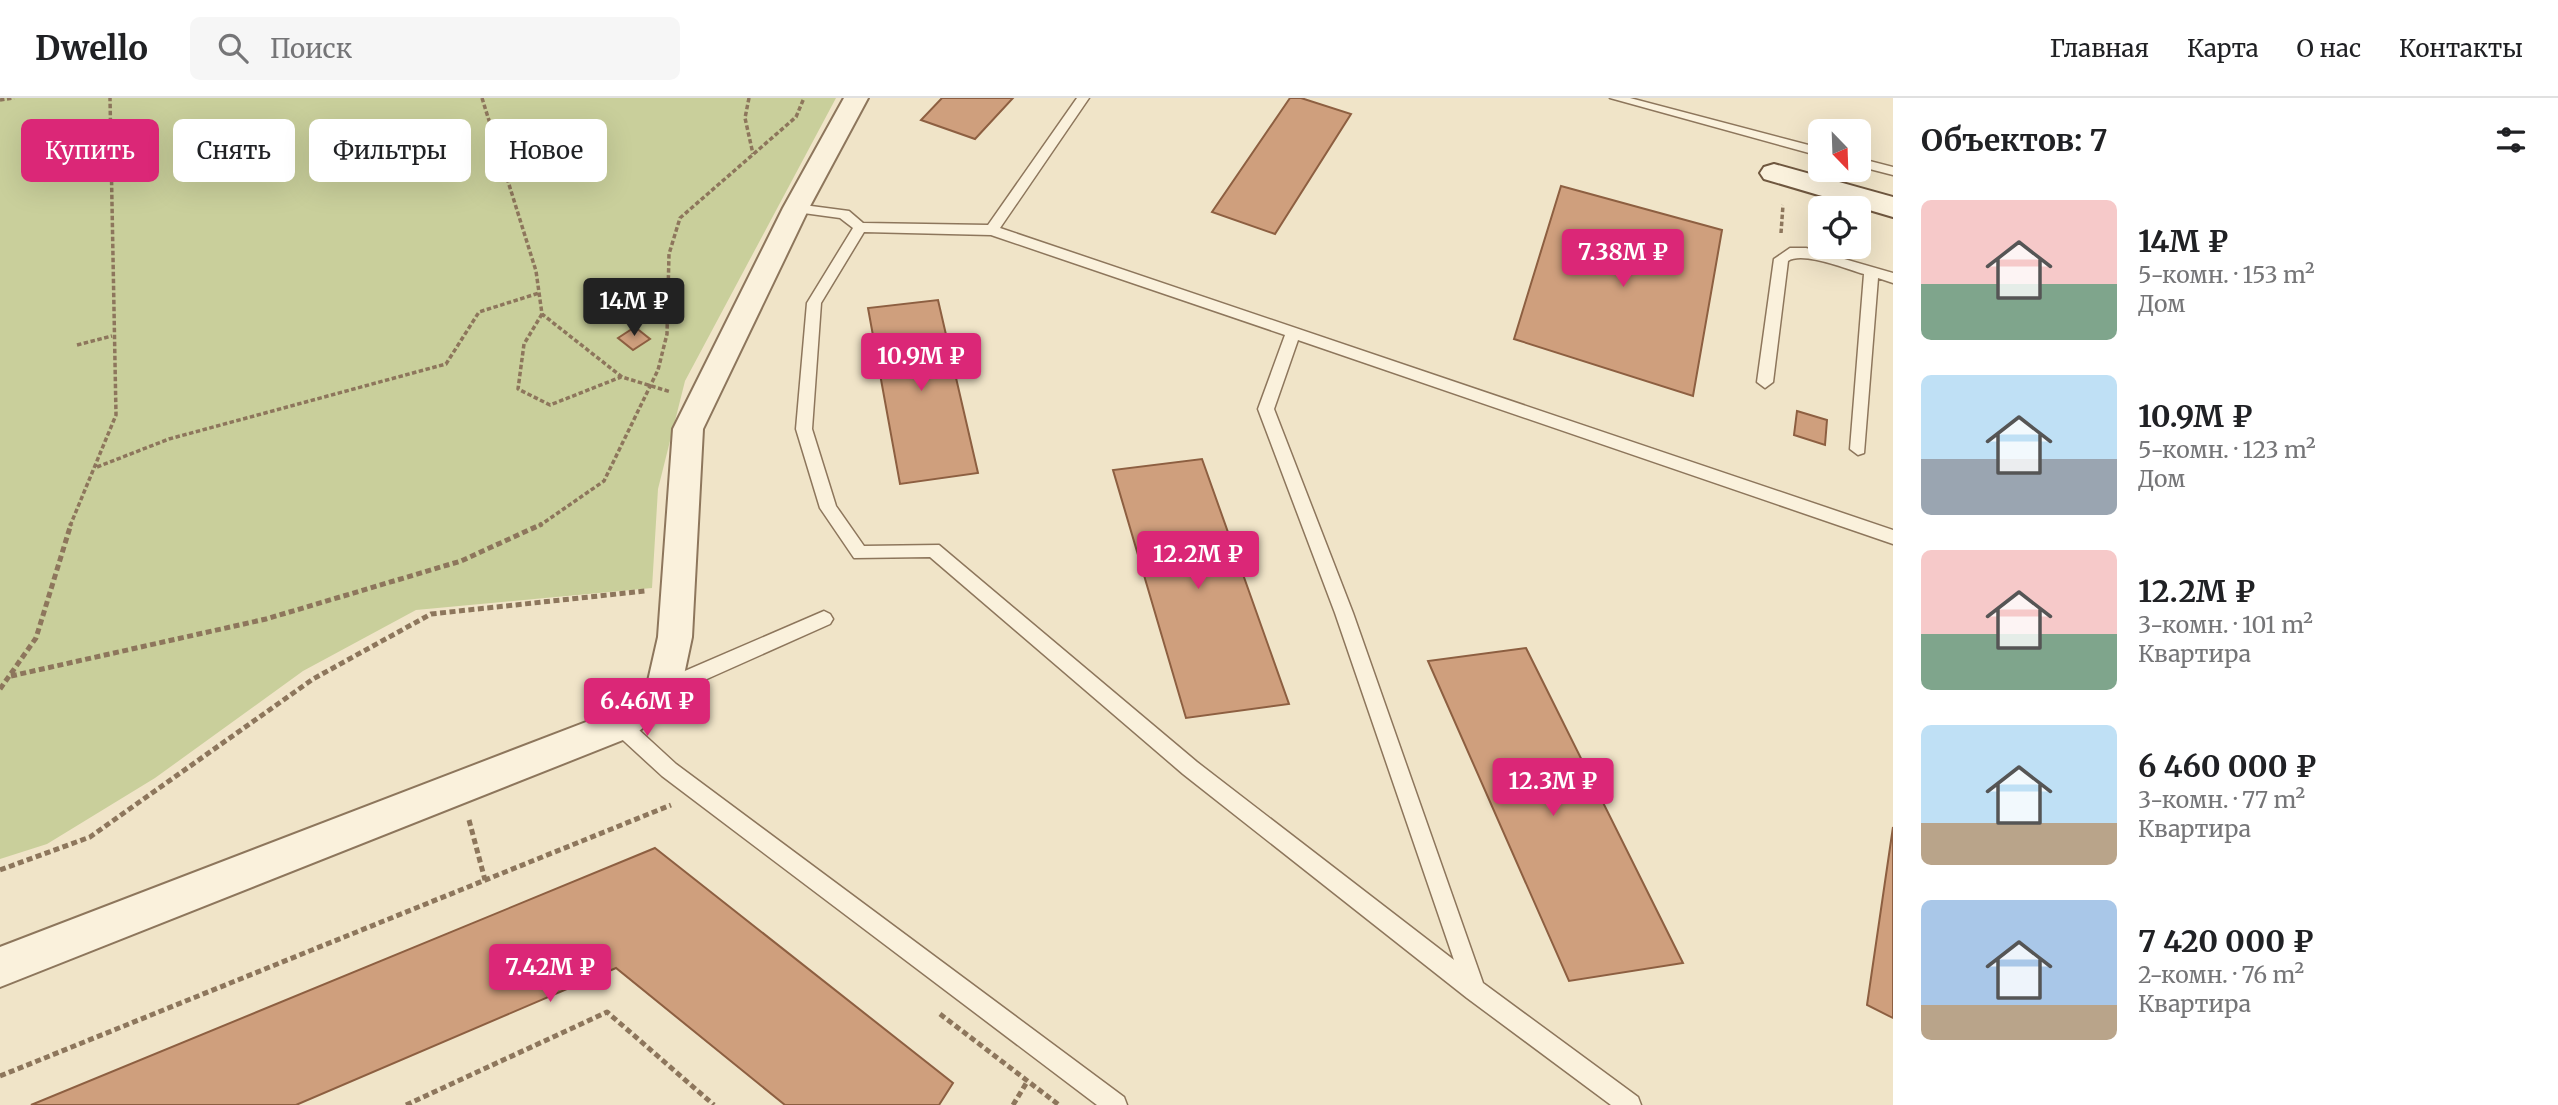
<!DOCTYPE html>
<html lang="ru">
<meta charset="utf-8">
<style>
body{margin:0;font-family:Merriweather,serif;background:#f6f6f6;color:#202124;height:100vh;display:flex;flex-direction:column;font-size:26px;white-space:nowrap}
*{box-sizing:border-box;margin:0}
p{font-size:23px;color:#757577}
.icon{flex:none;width:38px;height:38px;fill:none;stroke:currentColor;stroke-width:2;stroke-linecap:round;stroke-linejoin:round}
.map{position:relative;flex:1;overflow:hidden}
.details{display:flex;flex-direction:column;background:#fff;width:665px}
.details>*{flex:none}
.banner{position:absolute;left:21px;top:21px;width:665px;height:63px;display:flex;gap:14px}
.needle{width:46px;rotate:157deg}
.tools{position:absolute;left:1808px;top:21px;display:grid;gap:14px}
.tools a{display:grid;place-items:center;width:63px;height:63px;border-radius:10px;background:#fff;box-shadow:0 7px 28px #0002;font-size:35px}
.price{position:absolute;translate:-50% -60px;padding:0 16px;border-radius:7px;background:#db2777;color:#fff;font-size:23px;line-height:46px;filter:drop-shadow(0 2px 4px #0008)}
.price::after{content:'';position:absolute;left:50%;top:42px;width:21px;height:16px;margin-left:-10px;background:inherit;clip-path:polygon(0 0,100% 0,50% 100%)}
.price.on{background:#222;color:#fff}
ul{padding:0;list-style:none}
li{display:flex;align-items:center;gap:21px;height:175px;padding:0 28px}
li span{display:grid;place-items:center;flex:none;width:196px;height:140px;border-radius:10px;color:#555}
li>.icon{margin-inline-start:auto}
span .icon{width:84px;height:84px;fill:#fffc;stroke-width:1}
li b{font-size:30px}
h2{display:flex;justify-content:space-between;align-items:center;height:84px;padding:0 28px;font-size:30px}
.pill{padding:0 24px;border-radius:10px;background:#fff;box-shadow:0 7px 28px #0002;font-size:24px;line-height:63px}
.pill.on{background:#db2777;color:#fff}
header{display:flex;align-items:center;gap:42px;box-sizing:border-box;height:98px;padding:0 35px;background:#fff;border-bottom:2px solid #e0e0e0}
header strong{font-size:33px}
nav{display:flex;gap:38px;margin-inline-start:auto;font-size:24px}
.search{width:490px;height:63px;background:#f6f6f6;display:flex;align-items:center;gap:18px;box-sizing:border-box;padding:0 24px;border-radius:10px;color:#757577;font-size:26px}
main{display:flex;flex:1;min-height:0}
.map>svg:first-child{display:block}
.green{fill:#c9cf9b}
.building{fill:#cf9f7d;stroke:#8d5f41;stroke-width:2}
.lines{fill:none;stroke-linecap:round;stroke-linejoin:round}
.lane-casing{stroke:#8d765c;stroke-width:3}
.street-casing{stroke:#8d765c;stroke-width:4}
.secondary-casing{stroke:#6f573f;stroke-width:4}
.path-far1{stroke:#8d765c;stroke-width:3.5;stroke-dasharray:4.5 2.5;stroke-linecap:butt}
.path{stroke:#8d765c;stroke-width:5;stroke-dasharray:6 3.5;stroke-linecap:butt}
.lane{fill:#faf1dc;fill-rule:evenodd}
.street{fill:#faf1dc;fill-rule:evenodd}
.secondary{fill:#faf1dc;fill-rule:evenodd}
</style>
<header>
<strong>Dwello</strong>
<div class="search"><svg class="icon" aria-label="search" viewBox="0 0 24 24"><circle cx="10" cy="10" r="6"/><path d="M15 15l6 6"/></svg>Поиск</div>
<nav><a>Главная</a><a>Карта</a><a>О нас</a><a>Контакты</a></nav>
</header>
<main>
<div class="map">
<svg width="1893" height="1007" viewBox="0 0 1893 1007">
<rect width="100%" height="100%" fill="#f0e4c8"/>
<!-- green -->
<path class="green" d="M0 0H836L685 283 658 391 652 490 416 512 303 573 155 680 47 746 0 761Z"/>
<!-- building -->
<path class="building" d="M942 0H1013L975 41 921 22Z
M1290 0H1301L1351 16 1275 136 1212 114Z
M1561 88 1722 132 1693 298 1514 241Z
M938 202 978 375 900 386 868 210Z
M635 229 650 241 633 252 618 240Z
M1797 313 1827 322 1825 347 1794 337Z
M1202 361 1289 606 1186 620 1113 372Z
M1526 550 1683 865 1569 883 1428 563Z
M1893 729V920L1867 907Z
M655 750 953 985 939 1007H785L616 870 296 1007H31Z"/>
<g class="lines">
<defs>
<path id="lane" d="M1077 0H1089L1000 130 1893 432V446L1298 242 1274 311 1353 515 1483 885 1638 999 1641 1007H1611L1467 900 1183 676 930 459 854 460 820 410 796 331 807 205 853 130 840 120 796 114 789 110 796 106 849 113 863 125 988 127ZM864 134 991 137 1285 237 1258 311 1335 515 1454 862 1197 664 939 447 864 448 836 408 812 331 821 205Z
M1610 0H1630L1820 50V58Z
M1858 60 1893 69V77L1858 68Z
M1790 150H1806L1893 175V185L1878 180 1864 355 1858 357 1850 351 1864 176C1846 171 1803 153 1788 163L1773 284 1765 290 1757 284 1774 161Z
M824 513 830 516 833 521 830 526 671 597 664 599 657 597 655 591 657 585Z
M620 618 627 621 676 666 1124 999 1127 1007H1097L662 678 613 633 611 627 613 621Z"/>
<path id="street" d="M844 0H868L809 110 703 331 692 539 681 591 676 602 633 638 0 889V849L607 616 648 583 658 539 673 331 783 110Z"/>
<path id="secondary" d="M1774 66 1893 99V119L1764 81 1760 75 1764 69Z"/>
</defs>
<!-- lane casing -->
<use href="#lane" class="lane-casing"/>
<!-- street casing -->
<use href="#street" class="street-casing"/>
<!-- secondary casing -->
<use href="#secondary" class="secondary-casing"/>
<!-- path-far1 -->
<path class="path-far1" d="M482 0 536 173 542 216 622 279 671 294
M749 0 745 20 753 56
M0 2 14 0
M1781 135 1783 107
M542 216 524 246 518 291 550 307 621 279
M77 247 112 238
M97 369 169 341 446 266 479 214 539 195
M70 428 116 317 110 0
M539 428 604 383 658 272 667 236 669 156 680 120 796 19 804 0"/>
<!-- path -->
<path class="path" d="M11 578 266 521 461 463 542 426
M0 591 36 540 71 426
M469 722 485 782
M0 772 90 739 313 581 431 516 645 493
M940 916 1059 1007
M0 978 671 707
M406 1007 607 914 714 1007
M1013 1007 1027 984"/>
<!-- lane -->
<use href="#lane" class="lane"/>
<!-- street -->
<use href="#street" class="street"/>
<!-- secondary -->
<use href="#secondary" class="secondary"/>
</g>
</svg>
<div class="tools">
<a><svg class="needle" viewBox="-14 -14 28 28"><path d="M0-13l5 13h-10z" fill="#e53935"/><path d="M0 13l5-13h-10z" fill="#757577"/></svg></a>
<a><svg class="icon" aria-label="locate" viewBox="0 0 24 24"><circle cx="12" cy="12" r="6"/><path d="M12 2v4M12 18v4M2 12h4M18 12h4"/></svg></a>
</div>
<b class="price" style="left:1623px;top:191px">7.38M ₽</b>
<b class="price on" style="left:634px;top:240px">14M ₽</b>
<b class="price" style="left:921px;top:295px">10.9M ₽</b>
<b class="price" style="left:1198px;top:493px">12.2M ₽</b>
<b class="price" style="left:647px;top:640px">6.46M ₽</b>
<b class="price" style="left:1553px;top:720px">12.3M ₽</b>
<b class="price" style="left:550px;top:906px">7.42M ₽</b>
<div class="banner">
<a class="pill on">Купить</a>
<a class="pill">Снять</a>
<a class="pill">Фильтры</a>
<a class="pill">Новое</a>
</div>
</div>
<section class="details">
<h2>Объектов: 7<svg class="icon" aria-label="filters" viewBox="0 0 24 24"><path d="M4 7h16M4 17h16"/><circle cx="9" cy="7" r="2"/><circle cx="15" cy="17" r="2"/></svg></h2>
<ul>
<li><span style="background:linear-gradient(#f6c9c9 60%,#7fa58c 0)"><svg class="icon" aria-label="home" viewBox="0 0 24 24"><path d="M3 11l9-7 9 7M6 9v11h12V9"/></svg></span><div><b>14M ₽</b><p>5-комн. · 153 m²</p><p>Дом</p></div></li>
<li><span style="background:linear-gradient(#bfe0f5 60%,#9aa5b1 0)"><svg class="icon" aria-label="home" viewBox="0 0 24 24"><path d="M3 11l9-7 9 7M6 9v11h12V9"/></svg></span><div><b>10.9M ₽</b><p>5-комн. · 123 m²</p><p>Дом</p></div></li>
<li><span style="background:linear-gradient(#f6c9c9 60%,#7fa58c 0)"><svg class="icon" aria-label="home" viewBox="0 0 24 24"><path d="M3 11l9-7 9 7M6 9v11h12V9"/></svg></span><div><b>12.2M ₽</b><p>3-комн. · 101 m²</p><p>Квартира</p></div></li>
<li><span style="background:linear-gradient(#bfe0f5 70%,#b9a48a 0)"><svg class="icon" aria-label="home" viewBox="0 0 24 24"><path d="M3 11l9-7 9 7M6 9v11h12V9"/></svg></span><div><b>6 460 000 ₽</b><p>3-комн. · 77 m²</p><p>Квартира</p></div></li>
<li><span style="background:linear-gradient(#a9c7e8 75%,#b9a48a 0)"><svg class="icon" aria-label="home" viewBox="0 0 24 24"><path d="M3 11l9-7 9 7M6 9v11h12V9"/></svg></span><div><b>7 420 000 ₽</b><p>2-комн. · 76 m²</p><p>Квартира</p></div></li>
</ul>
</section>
</main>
